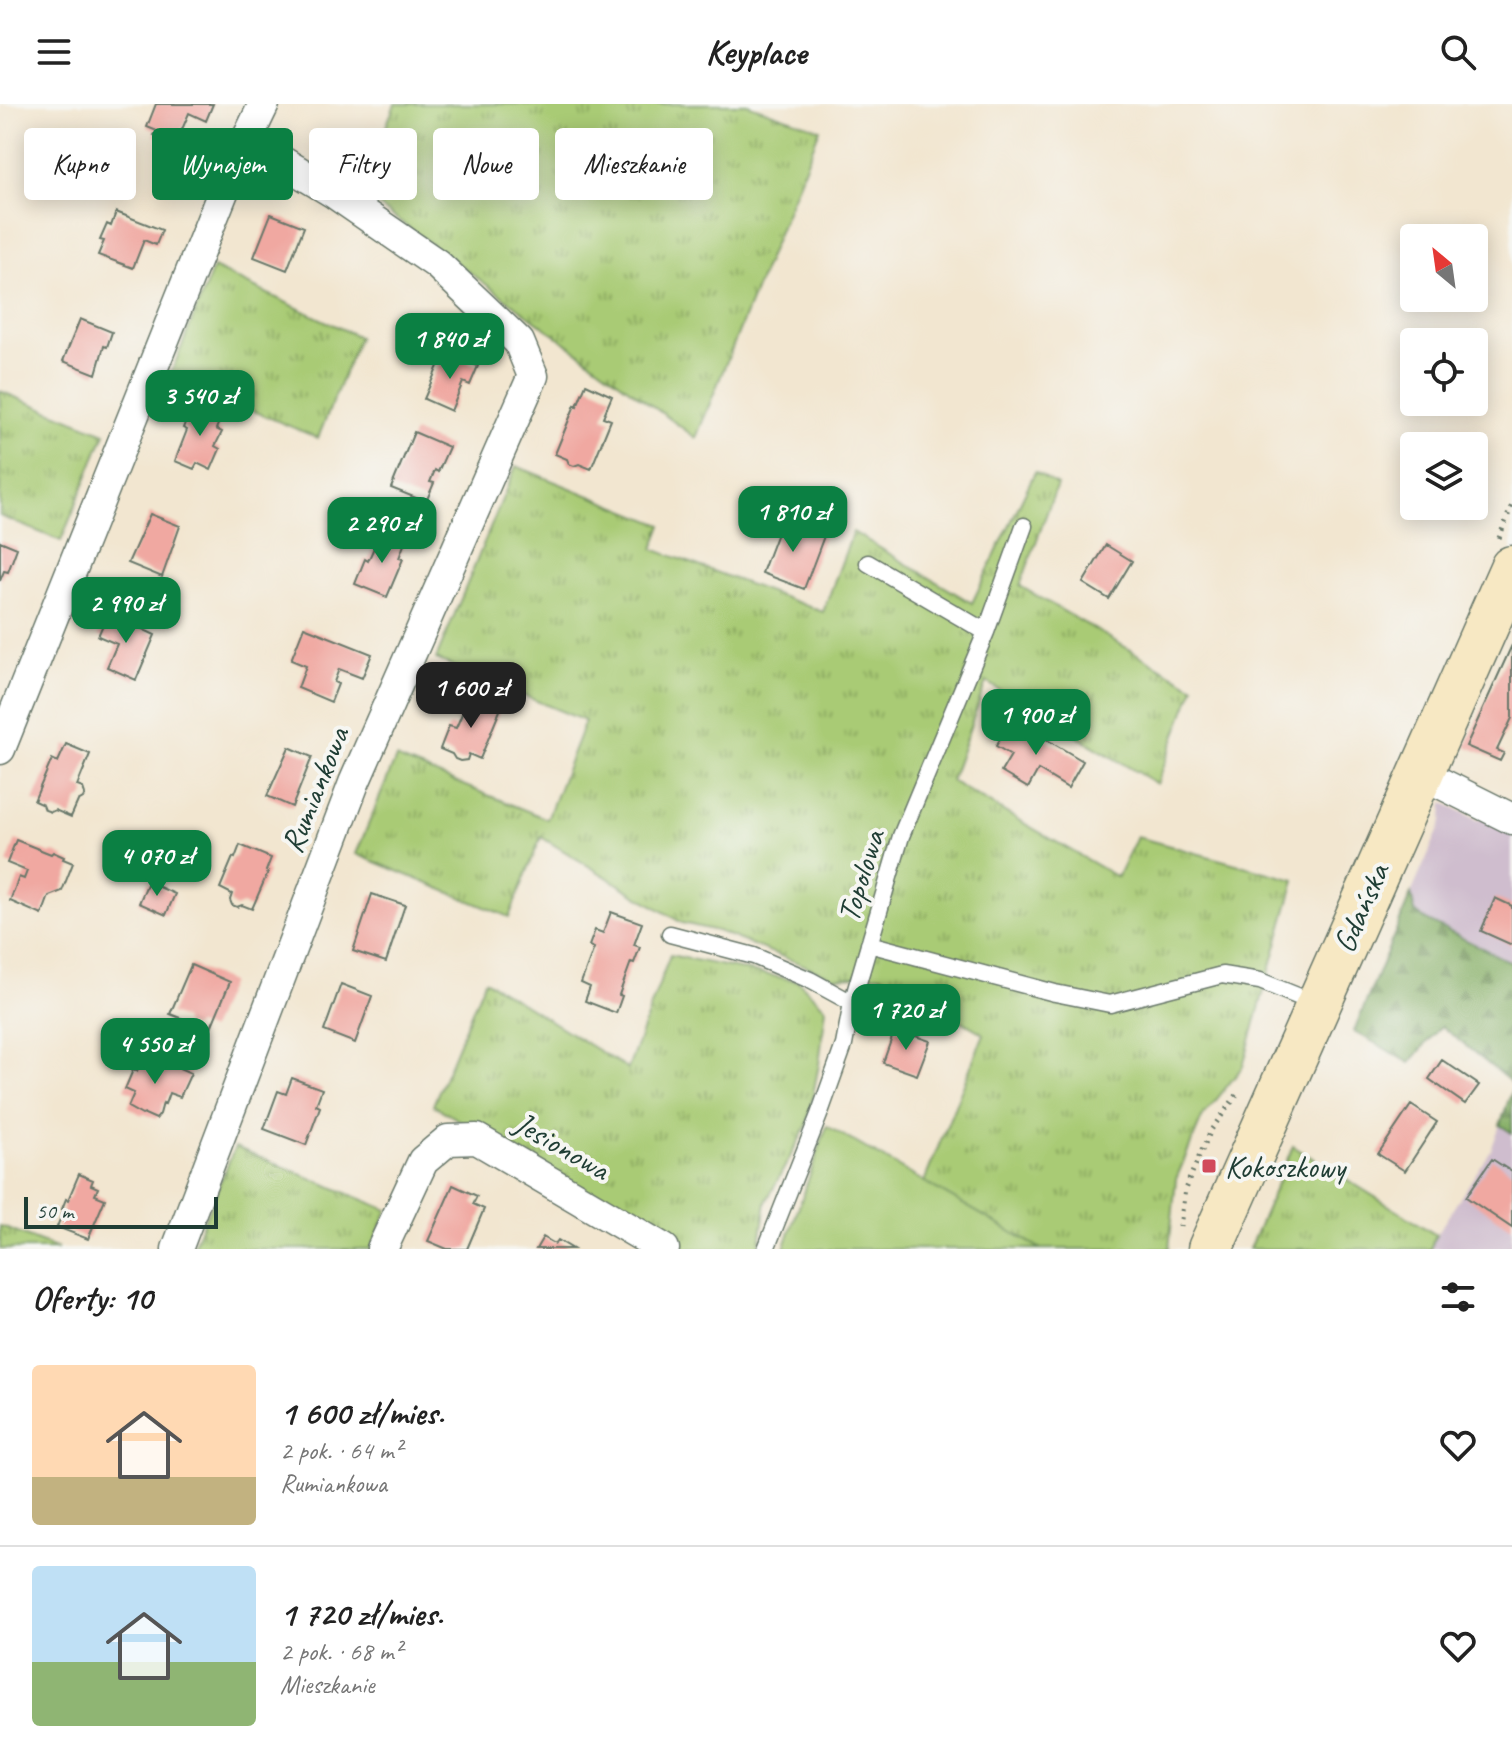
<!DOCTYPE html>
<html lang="pl">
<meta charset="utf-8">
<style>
body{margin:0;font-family:Caveat,sans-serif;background:#f2f2f2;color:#222;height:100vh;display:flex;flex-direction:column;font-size:30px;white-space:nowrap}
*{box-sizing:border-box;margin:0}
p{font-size:26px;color:#767676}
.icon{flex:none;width:44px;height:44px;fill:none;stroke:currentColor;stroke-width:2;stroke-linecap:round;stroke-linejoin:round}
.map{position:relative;height:1145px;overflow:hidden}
.panel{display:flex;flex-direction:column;background:#fff;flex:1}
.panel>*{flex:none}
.guide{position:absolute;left:24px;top:24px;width:800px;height:72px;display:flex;gap:16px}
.needle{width:52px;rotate:331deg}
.controls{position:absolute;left:1400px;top:120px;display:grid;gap:16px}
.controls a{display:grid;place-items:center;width:88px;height:88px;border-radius:8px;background:#fff;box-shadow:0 4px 20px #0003;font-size:40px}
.scale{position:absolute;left:24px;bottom:20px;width:194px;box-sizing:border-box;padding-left:8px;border:4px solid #1f3d34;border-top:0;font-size:22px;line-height:28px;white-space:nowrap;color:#1f3d34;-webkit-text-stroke:6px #f6f6f2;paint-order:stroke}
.price{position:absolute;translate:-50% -68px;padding:0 18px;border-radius:16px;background:#0b8043;color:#fff;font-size:26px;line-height:52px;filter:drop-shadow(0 2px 4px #0008)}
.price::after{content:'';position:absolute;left:50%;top:48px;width:24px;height:18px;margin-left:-12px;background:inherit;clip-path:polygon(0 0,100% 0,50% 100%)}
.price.on{background:#222;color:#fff}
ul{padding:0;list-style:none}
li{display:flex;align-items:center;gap:24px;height:200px;padding:0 32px}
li+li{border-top:2px solid #e0e0e0}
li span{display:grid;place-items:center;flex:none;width:224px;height:160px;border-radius:8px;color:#555}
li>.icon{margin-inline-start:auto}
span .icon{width:96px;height:96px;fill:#fffc;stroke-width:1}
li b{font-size:34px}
h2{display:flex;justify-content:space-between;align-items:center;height:96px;padding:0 32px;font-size:34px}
.tag{padding:0 28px;border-radius:8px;background:#fff;box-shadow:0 4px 20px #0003;font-size:28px;line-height:72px}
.tag.on{background:#0b8043;color:#fff}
header{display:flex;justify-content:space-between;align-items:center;height:104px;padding:0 32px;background:#fff;font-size:36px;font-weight:800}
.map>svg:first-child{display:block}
.industrial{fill:#cfbdce}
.grass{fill:url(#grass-tufts);stroke:#648454;stroke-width:2}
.forest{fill:url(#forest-firs);stroke:#52764d;stroke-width:2}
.park{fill:#a9cb74;stroke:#648454;stroke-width:2}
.building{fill:#f0a8a1}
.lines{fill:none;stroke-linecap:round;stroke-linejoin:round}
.lane-casing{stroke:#69786b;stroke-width:19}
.street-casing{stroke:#69786b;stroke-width:33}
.secondary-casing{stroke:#69786b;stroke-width:47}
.path{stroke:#69786b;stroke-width:5;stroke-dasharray:2 6;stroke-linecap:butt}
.lane{stroke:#fff;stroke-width:16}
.street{stroke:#fff;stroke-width:30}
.secondary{stroke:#f7e8c3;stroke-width:44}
.poi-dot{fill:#d1495b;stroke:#f6f6f2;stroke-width:3}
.labels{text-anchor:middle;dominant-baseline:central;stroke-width:8;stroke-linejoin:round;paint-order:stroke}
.street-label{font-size:32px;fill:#1f3d34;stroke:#f6f6f2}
.poi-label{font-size:32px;fill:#1f3d34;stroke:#f6f6f2;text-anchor:start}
</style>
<header><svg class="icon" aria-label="menu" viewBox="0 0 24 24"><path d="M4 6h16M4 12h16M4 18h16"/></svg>Keyplace<svg class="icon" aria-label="search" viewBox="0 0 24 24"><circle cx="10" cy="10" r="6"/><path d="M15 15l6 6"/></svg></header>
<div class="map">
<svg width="1512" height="1145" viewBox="0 0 1512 1145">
<defs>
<pattern id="grass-tufts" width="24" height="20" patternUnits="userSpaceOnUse" patternTransform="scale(2)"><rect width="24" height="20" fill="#a9cb74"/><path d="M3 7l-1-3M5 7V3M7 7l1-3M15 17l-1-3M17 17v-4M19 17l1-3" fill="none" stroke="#89a660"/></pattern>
<pattern id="forest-firs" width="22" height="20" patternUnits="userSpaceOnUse" patternTransform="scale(2)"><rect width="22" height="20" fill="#86af66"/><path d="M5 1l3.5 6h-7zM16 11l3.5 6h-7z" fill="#6d9055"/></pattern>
</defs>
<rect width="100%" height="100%" fill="#f6f6f2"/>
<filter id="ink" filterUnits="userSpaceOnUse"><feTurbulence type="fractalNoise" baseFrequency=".0125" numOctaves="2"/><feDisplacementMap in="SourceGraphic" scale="16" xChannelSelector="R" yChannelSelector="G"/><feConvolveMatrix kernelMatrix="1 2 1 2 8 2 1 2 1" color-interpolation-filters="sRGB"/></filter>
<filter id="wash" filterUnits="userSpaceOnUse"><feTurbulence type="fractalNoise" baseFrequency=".006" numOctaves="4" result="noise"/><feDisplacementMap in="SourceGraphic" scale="32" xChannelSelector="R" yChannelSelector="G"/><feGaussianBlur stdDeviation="1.8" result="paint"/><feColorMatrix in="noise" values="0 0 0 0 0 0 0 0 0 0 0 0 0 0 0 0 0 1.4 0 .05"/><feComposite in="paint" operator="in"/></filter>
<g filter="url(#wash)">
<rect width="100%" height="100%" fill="#f2e6d0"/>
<!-- industrial -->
<path class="industrial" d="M1443 698 1477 716 1486 714 1512 727V859L1424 815 1415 808 1411 790 1442 718Z
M1500 1021 1512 1029V1145H1430L1436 1131 1491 1046Z"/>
<!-- grass -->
<path class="grass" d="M395 0H747L820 25 696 334 360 88Z
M213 164 359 233 318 334 170 272Z
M0 287 105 329 61 437 0 412Z
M516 362 662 421 653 445 823 508 853 428 972 499 1035 368 1057 381 1020 482 1194 583 1157 680 986 578 951 677 1117 773 1137 733 1295 776 1243 962 1202 1014 1176 1075 1169 1145H1041L924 1078 984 930 881 871 834 873 717 827 682 819 541 733 509 813 356 750 396 654 547 715 585 617 436 555Z
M670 851 798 877 826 904 819 960 807 1021 766 1098 759 1145H681L433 1001 485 876 628 965Z
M1293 1042 1436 1131 1430 1145H1249Z
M235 1043 388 1106 371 1145H192Z
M0 1122 58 1145H0Z"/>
<!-- forest -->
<path class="forest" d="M1411 790 1415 808 1424 815 1512 859V979L1441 922 1410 959 1354 927Z
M1512 986V1029L1500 1021Z"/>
<!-- park -->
<path class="park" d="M827 1022 1041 1145H784Z"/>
<g id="blocks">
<!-- building -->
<path class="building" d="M156 0H213L206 17 189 9 178 35 169 31 167 36 154 31 157 27 147 23Z
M116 108 162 126 156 141 144 136 133 164 98 151 104 137 100 136 107 120 111 122Z
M271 110 304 123 287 166 254 153Z
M80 215 112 228 107 243 104 242 96 270 63 257Z
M444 248 478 262 470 281 463 278 451 307 424 295Z
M586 280 612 292 603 313 611 316 591 365 579 360 574 362 569 360 567 355 555 350 575 301 577 302Z
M193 299 222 311 216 325 222 328 215 342 220 345 211 366 197 359 194 365 175 357 187 326 183 324Z
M414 328 449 343 438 368 435 366 430 378 434 379 426 398 391 384Z
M150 410 180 422 162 473 128 459Z
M782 416 824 432 804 485 762 469Z
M381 428 405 438 399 454 403 455 387 493 355 480 365 455 368 457Z
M0 437 17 444 8 468 4 467 0 477Z
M1106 441 1132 457 1109 495 1083 479Z
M108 509 155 531 136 576 107 563 117 540 98 532Z
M304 523 372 550 362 574 339 565 334 578 338 580 331 598 298 584 306 562 291 556Z
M1512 541V614L1497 646 1504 649 1500 657 1466 642Z
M470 591 501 604 480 655 469 650 467 656 460 657 455 655 452 650 440 645 449 622 456 624Z
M1012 615 1083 657 1068 684 1038 666 1028 684 1001 668 1011 651 996 642Z
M66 640 90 650 77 682 83 684 85 690 83 694 78 697 71 713 55 706 51 708 45 706 43 701 34 697 52 655 58 658Z
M289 643 312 653 292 703 267 692Z
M16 736 51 750 53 748 64 753 63 755 73 759 62 787 49 792 42 811 10 797 19 773 24 775 27 767 7 759Z
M240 741 271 754 266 767 268 768 252 805 242 801 237 803 232 801 230 796 232 790 220 784 233 753 235 754Z
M148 778 175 790 166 811 139 799Z
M372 790 405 801 386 858 353 847Z
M1495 794 1512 802V841L1481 827Z
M611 808 642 819 634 841 640 843 634 859 631 858 619 891 622 892 616 909 585 897 590 883 581 879 594 844 589 842 595 826 603 829Z
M191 861 230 878 210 926 197 921 192 923 185 920 183 915 170 910Z
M341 880 372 892 355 939 324 927Z
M895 925 930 937 917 971 883 959Z
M143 953 154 958 156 954 191 969 180 993 169 989 165 1000 163 999 160 1010 156 1015 145 1010 142 1011 128 1003 134 989 125 985 133 966 137 967Z
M1442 956 1479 981 1465 1000 1429 975Z
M292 974 322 985 316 1001 320 1003 306 1041 264 1025 278 987 286 990Z
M1411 1001 1437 1018 1405 1067 1378 1050Z
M1492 1055 1512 1068V1124L1466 1093Z
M79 1070 93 1076 91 1081 98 1084 95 1091 105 1095 88 1135 57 1123 64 1105H62L66 1095 68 1096Z
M453 1081 477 1092 473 1100 484 1105 467 1145H447L428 1137Z
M543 1133 555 1140 558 1136 573 1145H536Z"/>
</g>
</g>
<g filter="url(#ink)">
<use href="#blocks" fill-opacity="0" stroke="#69786b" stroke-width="2"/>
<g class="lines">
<defs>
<path id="lane" d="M868 459 986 528
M670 830 754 852 810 876 852 899
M869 840 1055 889 1110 900 1222 871 1260 877 1317 900
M766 1145 819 1011 844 941 852 899 901 732 986 528 1024 422"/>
<path id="street" d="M0 645 229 73 264 0
M1422 670 1512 715
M177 1145 354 679 533 272 519 238 437 160 334 89 278 55H251L229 73
M382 1145 423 1057 448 1036 477 1035 664 1145"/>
<path id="secondary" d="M1210 1145 1512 464"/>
</defs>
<!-- lane casing -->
<use href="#lane" class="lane-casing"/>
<!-- street casing -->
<use href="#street" class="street-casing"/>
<!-- secondary casing -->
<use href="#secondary" class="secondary-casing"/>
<!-- path -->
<path class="path" d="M1499 434 1512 401
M1180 1123 1185 1085 1211 1026 1239 988"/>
<!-- lane -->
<use href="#lane" class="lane"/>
<!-- street -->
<use href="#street" class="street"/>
<!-- secondary -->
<use href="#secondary" class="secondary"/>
</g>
</g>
<!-- markers -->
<rect class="poi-dot" x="1201" y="1054" width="16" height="16" rx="4"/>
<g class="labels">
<!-- street labels -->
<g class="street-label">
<text transform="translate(315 686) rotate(-68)">Rumiankowa</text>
<text transform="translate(861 772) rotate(-73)">Topolowa</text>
<text transform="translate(1361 804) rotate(-66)">Gdańska</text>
<text transform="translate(562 1042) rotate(30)">Jesionowa</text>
</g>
<!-- poi labels -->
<g class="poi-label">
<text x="1225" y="1062">Kokoszkowy</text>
</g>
</g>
</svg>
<div class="controls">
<a><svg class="needle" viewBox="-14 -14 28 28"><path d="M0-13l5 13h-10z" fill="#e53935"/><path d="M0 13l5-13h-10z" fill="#767676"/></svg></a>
<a><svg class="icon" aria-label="locate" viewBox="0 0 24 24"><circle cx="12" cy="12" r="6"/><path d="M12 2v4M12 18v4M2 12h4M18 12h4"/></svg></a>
<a><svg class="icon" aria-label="layers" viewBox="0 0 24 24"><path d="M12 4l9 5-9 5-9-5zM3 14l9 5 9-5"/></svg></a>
</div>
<div class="scale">50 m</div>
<b class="price" style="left:450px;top:277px">1 840 zł</b>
<b class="price" style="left:200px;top:334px">3 540 zł</b>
<b class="price" style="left:793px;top:450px">1 810 zł</b>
<b class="price" style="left:382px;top:461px">2 290 zł</b>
<b class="price" style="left:126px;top:541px">2 990 zł</b>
<b class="price on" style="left:471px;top:626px">1 600 zł</b>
<b class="price" style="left:1036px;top:653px">1 900 zł</b>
<b class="price" style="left:157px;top:794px">4 070 zł</b>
<b class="price" style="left:906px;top:948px">1 720 zł</b>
<b class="price" style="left:155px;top:982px">4 550 zł</b>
<div class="guide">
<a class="tag">Kupno</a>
<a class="tag on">Wynajem</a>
<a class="tag">Filtry</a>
<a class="tag">Nowe</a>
<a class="tag">Mieszkanie</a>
</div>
</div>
<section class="panel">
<h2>Oferty: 10<svg class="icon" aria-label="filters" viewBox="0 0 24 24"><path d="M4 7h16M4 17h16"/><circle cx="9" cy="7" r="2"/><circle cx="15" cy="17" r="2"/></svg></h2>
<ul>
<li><span style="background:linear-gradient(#ffd9b3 70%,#c2b280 0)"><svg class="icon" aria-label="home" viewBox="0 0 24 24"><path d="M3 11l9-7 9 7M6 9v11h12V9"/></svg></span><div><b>1 600 zł/mies.</b><p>2 pok. · 64 m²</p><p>Rumiankowa</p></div><svg class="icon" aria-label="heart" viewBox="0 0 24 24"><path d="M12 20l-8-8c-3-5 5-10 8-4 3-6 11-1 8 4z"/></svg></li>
<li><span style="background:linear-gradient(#bfe0f5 60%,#8fb573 0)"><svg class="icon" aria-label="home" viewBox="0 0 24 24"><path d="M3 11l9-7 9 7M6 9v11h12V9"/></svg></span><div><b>1 720 zł/mies.</b><p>2 pok. · 68 m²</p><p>Mieszkanie</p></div><svg class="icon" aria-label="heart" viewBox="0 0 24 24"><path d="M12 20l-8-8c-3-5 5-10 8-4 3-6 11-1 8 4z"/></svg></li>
</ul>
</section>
